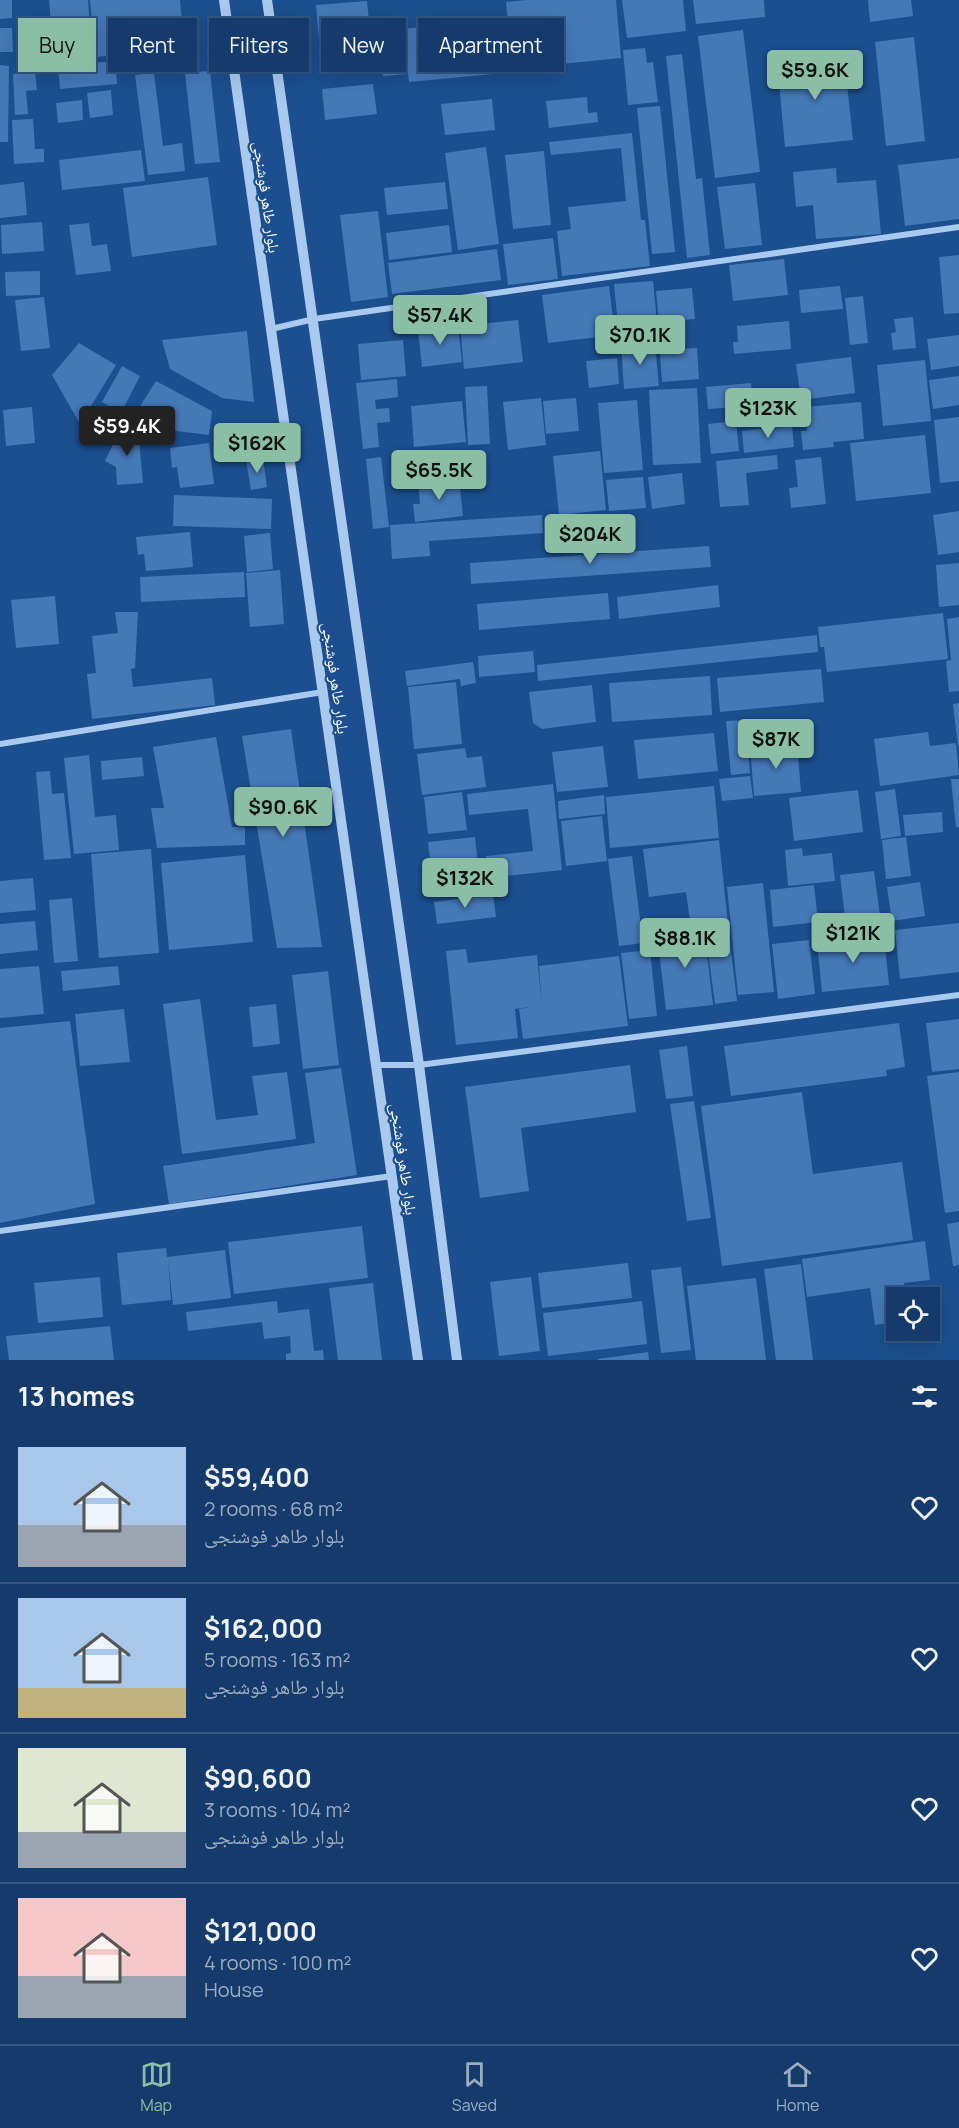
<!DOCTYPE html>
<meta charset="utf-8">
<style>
body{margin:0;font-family:Manrope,"Noto Naskh Arabic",sans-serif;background:#1d4271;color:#f1f3f6;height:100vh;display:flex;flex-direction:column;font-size:22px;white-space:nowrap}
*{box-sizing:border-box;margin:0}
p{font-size:20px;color:#9dadc1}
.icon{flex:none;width:33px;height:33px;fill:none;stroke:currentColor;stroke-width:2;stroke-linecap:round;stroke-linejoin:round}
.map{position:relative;height:1360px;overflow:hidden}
.details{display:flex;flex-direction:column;background:#143b6b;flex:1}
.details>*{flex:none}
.hud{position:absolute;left:18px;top:18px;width:600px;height:54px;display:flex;gap:12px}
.tools{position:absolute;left:886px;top:1287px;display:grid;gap:12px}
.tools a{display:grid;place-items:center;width:54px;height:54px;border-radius:0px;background:#143b6b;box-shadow:0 6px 24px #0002,0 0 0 2px #33557e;font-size:30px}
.price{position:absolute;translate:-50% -51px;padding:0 14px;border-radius:6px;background:#8abfa5;color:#111;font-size:20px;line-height:39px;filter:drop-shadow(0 2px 3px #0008)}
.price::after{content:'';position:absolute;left:50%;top:36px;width:18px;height:14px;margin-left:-9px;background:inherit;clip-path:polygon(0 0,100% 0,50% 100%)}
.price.on{background:#222;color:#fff}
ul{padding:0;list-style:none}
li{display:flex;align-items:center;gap:18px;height:150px;padding:0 18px}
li+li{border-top:2px solid #33557e}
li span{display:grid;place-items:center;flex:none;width:168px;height:120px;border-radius:0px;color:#555}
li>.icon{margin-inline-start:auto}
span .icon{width:72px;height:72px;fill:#fffc;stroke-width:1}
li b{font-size:26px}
h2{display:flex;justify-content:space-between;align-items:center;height:72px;padding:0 18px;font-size:26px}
.chip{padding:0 21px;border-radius:0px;background:#143b6b;box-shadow:0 6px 24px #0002,0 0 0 2px #33557e;font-size:21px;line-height:54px}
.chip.on{background:#8abfa5;color:#111}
.menu{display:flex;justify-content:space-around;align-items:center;height:84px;border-top:2px solid #33557e;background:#143b6b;font-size:16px;color:#9dadc1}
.menu a{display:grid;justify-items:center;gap:3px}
.menu .on{color:#8abfa5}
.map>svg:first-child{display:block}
.building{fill:#4478b7}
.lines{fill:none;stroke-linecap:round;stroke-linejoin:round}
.minor{stroke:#a9c9ee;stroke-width:6}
.tertiary{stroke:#a9c9ee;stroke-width:10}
.labels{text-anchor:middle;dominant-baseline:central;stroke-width:4.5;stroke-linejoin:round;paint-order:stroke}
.street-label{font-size:16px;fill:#fff;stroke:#1b4f8f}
</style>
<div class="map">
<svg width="959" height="1360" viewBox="0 0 959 1360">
<rect width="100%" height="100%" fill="#1b4f8f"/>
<!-- building -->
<path class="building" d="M0 0H12V18L0 19Z
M49 0H88L92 55 54 59Z
M90 0H180L185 49 95 57Z
M527 0H616L621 58 512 69 506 2Z
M622 0H683L686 31 627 38Z
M693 0H764L765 17 696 24Z
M868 0H911L913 16 870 22Z
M367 1 371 42H364L366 61 321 65 316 5Z
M481 22 484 52 501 51 503 73 409 82 408 74 383 76 379 31Z
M0 28H12L13 52H0Z
M743 30 760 172 715 178 698 36Z
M914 37 925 141 886 146 875 42Z
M645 48 647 63 653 62 658 102 628 105 623 50Z
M682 54 696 179 702 178 710 255 687 258 666 56Z
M844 56 853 140 785 147 777 62Z
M115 61 117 84 60 89 58 66Z
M0 65 9 66 8 142H0Z
M210 71 220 162 195 164 185 73Z
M35 72 37 90 26 91 28 114 15 115 13 74Z
M154 73 163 146 182 143 185 171 148 175 135 75Z
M373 84 377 114 325 120 322 89Z
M111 90 113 115 90 118 87 93Z
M587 97 588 113 597 112 598 122 549 128 546 101Z
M492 99 495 130 445 135 441 104Z
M82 100 83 120 58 123 56 103Z
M660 106 675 252 652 254 637 108Z
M33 119 35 149H44V162L14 164 12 120Z
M632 133 641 220H645L650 266 562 276 557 231 571 229 568 207 626 201 621 148 551 155 549 142Z
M486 147 499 244 458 250 445 153Z
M141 150 145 181 62 190 59 160Z
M544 151 551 225 513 229 505 155Z
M959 158V219L905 226 898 165Z
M836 168 837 183 876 180 881 234 816 239 813 205 796 207 793 172Z
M208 177 217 245 132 257 123 188Z
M24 182 27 215 0 218V185Z
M445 182 448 209 387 215 384 188Z
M755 183 762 245 725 249 717 187Z
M378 211 388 297 351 302 340 215Z
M42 222 44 251 2 254 1 225Z
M89 223 92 246 107 244 111 271 76 275 69 225Z
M449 225 452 252 389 260 386 233Z
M553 238 558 279 508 285 503 244Z
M497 249 501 280 392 294 388 263Z
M959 255V313L944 314 939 257Z
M784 259 788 295 733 301 729 265Z
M40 271V295L6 296 5 272Z
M653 281 658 332 619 336 614 284Z
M609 286 615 335 548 343 542 295Z
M840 286 843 309 801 313 799 290Z
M692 288 695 319 659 322 656 291Z
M863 296 868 343 850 345 845 298Z
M44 297 50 348 21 351 15 300Z
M913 317 916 348 893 350 891 333 896 332 894 319Z
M518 320 523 362 464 369 460 326Z
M789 321 791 349 734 354 733 342H738L737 326Z
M458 326 462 362 422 367 418 330Z
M247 331 254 402 222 398 170 369 162 340Z
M959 335V366L931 370 927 339Z
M403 340 406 376 361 380 358 344Z
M680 340V349L697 348 699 379 662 382 659 341Z
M79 343 116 365 80 424 52 375Z
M655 343 659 386 624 389 621 345Z
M851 357 855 393 801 400 796 364Z
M617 358 619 384 589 388 586 361Z
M925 360 931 421 883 426 877 365Z
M122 366 140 376 121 413 102 402Z
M959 376V405L933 409 929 380Z
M397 379 398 397 375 400 376 409 389 408 390 422 377 423 379 447 363 449 356 383Z
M156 381 212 411 209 435 128 425Z
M751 383 752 406 708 409 706 387Z
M487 386 490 444 468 445 465 387Z
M697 388 701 463 653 465 649 390Z
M541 398 546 445 508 450 503 402Z
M576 398 579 431 546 434 543 401Z
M637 400 643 470 604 473 598 403Z
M462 401 466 442 414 447 411 406Z
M861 402 864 439 833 442 834 447 803 450 801 431H807L805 407Z
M32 407 35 443 6 446 3 410Z
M959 417V481L940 483 934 420Z
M736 421 739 451 711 454 708 424Z
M792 425 794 447 744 453 742 431Z
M121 428H138L143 483 117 485 116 467 105 461Z
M925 435 931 493 856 501 850 443Z
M209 443 214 484 180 488 177 467 172 468 170 448Z
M600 451 606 510 559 515 553 456Z
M449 453 452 478 397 484 394 458Z
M777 455 778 469 746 473 749 505 720 507 716 461Z
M381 457 389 527 373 529 366 459Z
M821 457 826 504 791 508 789 488 798 487 795 460Z
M263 458 267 487 251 490 246 460Z
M682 473 685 504 652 509 648 477Z
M643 477 646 508 609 511 606 480Z
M459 479 463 516 415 522 413 504H420L418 483Z
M174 495 272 499 271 529 173 526Z
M959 511V552L938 555 933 515Z
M542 515 543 533 429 541 430 556 392 559 390 525Z
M190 532 193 567 146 571 144 554 138 555 136 537Z
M270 533 273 569 247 572 244 536Z
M709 546 711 567 471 584 470 563Z
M959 563V605L939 607 936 565Z
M280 570 284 624 250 627 246 573Z
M244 572 245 597 141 602 140 577Z
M718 585 720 607 619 619 617 597Z
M608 593 610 619 479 630 477 604Z
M55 596 59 644 16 648 11 600Z
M115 612H138L135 668 131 669 133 687 212 678 215 705 92 719 87 674 96 673 92 636 118 633Z
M943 613 948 659 827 672 824 647H820L818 627Z
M959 617V691L949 692 946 661 951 660 947 619Z
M817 635 818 652 538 681 537 665Z
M533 651 535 672 479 677 478 656Z
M473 662 476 683 461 686 460 679 407 686 405 671Z
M821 669 824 702 720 712 717 678Z
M710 676 712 715 612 722 609 683Z
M456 682 462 744 414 749 408 687Z
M592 685 596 722 542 729 533 723 529 692Z
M959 703V746H958L953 704Z
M746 720 750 773 731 775 726 721Z
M291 729 322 947 277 948 242 736Z
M928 732 930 746 956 743 959 775 880 786 874 739Z
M714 733 718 771 638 779 634 740Z
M216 737 232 827H245V845L157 848 151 808H164L153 747Z
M797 743 801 792 754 796 750 747Z
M603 746 608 787 557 792 552 752Z
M465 748 467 758 482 756 486 787 422 795 417 754Z
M89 755 95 817 116 815 119 850 74 854 64 758Z
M142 757 144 776 102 780 101 761Z
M50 771 52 794 64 793 71 858 44 860 36 772Z
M750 776 753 798 722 801 719 779Z
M951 779H959V827H956Z
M553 784 562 870 488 878 486 856 533 851 528 809 469 815 467 794Z
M714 786 719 838 610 848 606 797Z
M895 789 901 836 881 839 875 792Z
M858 790 863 832 794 841 789 798Z
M462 792 467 830 428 834 424 797Z
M604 795 605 814 559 819 558 801Z
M942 812 943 832 905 836 903 815Z
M602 816 607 861 566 866 561 821Z
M475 837 480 883 433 889 428 842Z
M906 837 911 876 886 879 882 840Z
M719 840 728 924 691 928 686 892 649 897 643 849Z
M802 848 803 856 832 853 835 881 788 886 785 850Z
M151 849 159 953 99 958 91 854Z
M245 855 253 942 169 950 161 863Z
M632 856 643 943 619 946 608 859Z
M874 871 881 923 846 927 840 875Z
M33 878 36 910 0 913V881Z
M920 882 925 916 892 921 887 887Z
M763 883 774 992 738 995 727 887Z
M814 885 818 922 773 927 770 890Z
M493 894 496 917 437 924 434 902Z
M72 898 78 961 54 963 49 900Z
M35 921 38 950 0 954V924Z
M959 923V972L900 979 895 930Z
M728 926 737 1001 715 1004 705 929Z
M704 928 713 1005 666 1010 657 934Z
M884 936 889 985 822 992 817 942Z
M809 940 815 994 778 999 772 944Z
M466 949 468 963 537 955 542 1007 539 966 619 956 628 1026 523 1039 519 1009 529 1007 515 1009 518 1038 456 1045 446 951Z
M650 950 657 1016 629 1019 621 953Z
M39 966 44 1014 0 1018V969Z
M118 966 120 985 63 991 61 971Z
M328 971 339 1065 303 1069 292 975Z
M200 999 216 1120 258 1115 252 1076 287 1072 296 1139 182 1154 163 1004Z
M276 1004 280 1044 253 1047 249 1007Z
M124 1009 130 1062 80 1066 75 1014Z
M959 1019V1069L932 1072 926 1023Z
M70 1021 95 1204 0 1223V1028Z
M899 1023 905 1067 886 1070 887 1076 731 1096 724 1046Z
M687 1046 693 1096 666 1099 659 1050Z
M630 1065 636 1112 521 1128 529 1191 480 1198 465 1087Z
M341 1068 357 1175 169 1204 163 1166 315 1143 305 1073Z
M959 1072V1211L945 1213 927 1076Z
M802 1092 813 1174 902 1162 913 1240 722 1266 701 1106Z
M694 1101 711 1218 687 1221 670 1104Z
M959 1222V1265L953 1266 947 1224Z
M362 1226 368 1278 234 1294 228 1242Z
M925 1241 930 1280 904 1283 906 1298H897V1322L875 1325 870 1288 807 1297 802 1259Z
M166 1248 167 1257 225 1250 231 1298 173 1305 168 1260 171 1300 122 1305 117 1253Z
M628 1263 632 1298 542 1308 538 1273Z
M801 1264 813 1360H776L764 1269Z
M681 1267 691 1350 661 1353 651 1270Z
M100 1277 103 1317 38 1323 34 1283Z
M531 1277 540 1351 499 1356 490 1282Z
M756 1278 766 1360H696L687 1286Z
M373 1283 382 1360H338L329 1288Z
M277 1301 278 1313 309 1309 314 1351 323 1350 324 1360H286V1354L291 1353 290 1336 264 1339 262 1322 188 1331 186 1312Z
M642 1301 647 1344 548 1356 543 1313Z
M110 1326 114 1360H9L6 1336Z
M648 1352 649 1360H598V1359Z"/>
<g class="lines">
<!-- minor -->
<path class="minor" d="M271 329 314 319 959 227
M0 744 323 692
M376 1065H419L959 995
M0 1231 392 1176"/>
<!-- tertiary -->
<path class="tertiary" d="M224 0 418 1360
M267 0 419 1065 457 1360"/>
</g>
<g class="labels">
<!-- street labels -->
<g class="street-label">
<text transform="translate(267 197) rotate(82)">بلوار طاهر فوشنجی</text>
<text transform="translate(336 678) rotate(82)">بلوار طاهر فوشنجی</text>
<text transform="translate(404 1159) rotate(82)">بلوار طاهر فوشنجی</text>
</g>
</g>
</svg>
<div class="tools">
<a><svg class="icon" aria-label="locate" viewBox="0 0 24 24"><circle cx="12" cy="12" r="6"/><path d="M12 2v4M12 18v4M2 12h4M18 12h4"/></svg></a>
</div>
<b class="price" style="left:815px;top:101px">$59.6K</b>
<b class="price" style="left:440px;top:346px">$57.4K</b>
<b class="price" style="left:640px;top:366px">$70.1K</b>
<b class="price" style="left:768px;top:439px">$123K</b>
<b class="price on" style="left:127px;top:457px">$59.4K</b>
<b class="price" style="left:257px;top:474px">$162K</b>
<b class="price" style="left:439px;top:501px">$65.5K</b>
<b class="price" style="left:590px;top:565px">$204K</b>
<b class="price" style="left:776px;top:770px">$87K</b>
<b class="price" style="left:283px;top:838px">$90.6K</b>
<b class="price" style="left:465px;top:909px">$132K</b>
<b class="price" style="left:853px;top:964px">$121K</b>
<b class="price" style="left:685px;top:969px">$88.1K</b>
<div class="hud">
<a class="chip on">Buy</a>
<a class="chip">Rent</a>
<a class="chip">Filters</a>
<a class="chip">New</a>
<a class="chip">Apartment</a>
</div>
</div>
<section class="details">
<h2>13 homes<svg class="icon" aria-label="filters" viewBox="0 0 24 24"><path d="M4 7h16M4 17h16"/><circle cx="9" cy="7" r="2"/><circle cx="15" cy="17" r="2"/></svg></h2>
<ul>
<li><span style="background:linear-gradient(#a9c7e8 65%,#9aa5b1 0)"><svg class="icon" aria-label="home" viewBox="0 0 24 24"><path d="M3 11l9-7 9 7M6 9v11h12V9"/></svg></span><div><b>$59,400</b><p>2 rooms · 68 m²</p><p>بلوار طاهر فوشنجی</p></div><svg class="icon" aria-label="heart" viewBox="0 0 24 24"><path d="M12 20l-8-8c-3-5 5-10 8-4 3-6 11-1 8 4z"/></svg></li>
<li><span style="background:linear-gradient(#a9c7e8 75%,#c2b280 0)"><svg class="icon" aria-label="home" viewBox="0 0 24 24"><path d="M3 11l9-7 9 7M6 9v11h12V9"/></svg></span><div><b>$162,000</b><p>5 rooms · 163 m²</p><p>بلوار طاهر فوشنجی</p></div><svg class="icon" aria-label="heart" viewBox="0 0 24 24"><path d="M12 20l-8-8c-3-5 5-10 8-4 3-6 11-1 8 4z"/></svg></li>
<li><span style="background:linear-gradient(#dfe7d0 70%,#9aa5b1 0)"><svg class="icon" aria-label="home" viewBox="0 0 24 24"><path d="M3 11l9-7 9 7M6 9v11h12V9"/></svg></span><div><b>$90,600</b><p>3 rooms · 104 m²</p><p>بلوار طاهر فوشنجی</p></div><svg class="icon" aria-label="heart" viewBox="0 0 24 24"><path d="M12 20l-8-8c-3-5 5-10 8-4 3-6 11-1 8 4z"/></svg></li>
<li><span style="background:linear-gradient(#f6c9c9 65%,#9aa5b1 0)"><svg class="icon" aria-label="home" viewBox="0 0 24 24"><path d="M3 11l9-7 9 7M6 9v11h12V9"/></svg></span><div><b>$121,000</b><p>4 rooms · 100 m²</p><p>House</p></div><svg class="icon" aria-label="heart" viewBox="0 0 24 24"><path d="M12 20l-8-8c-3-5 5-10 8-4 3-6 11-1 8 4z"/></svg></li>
</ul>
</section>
<nav class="menu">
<a class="on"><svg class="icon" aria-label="map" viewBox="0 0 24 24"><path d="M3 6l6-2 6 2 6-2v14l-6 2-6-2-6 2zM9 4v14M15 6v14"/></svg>Map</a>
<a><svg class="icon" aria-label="saved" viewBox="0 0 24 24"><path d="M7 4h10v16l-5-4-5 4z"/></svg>Saved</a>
<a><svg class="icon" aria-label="home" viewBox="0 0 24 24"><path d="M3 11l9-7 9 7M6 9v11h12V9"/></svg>Home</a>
</nav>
